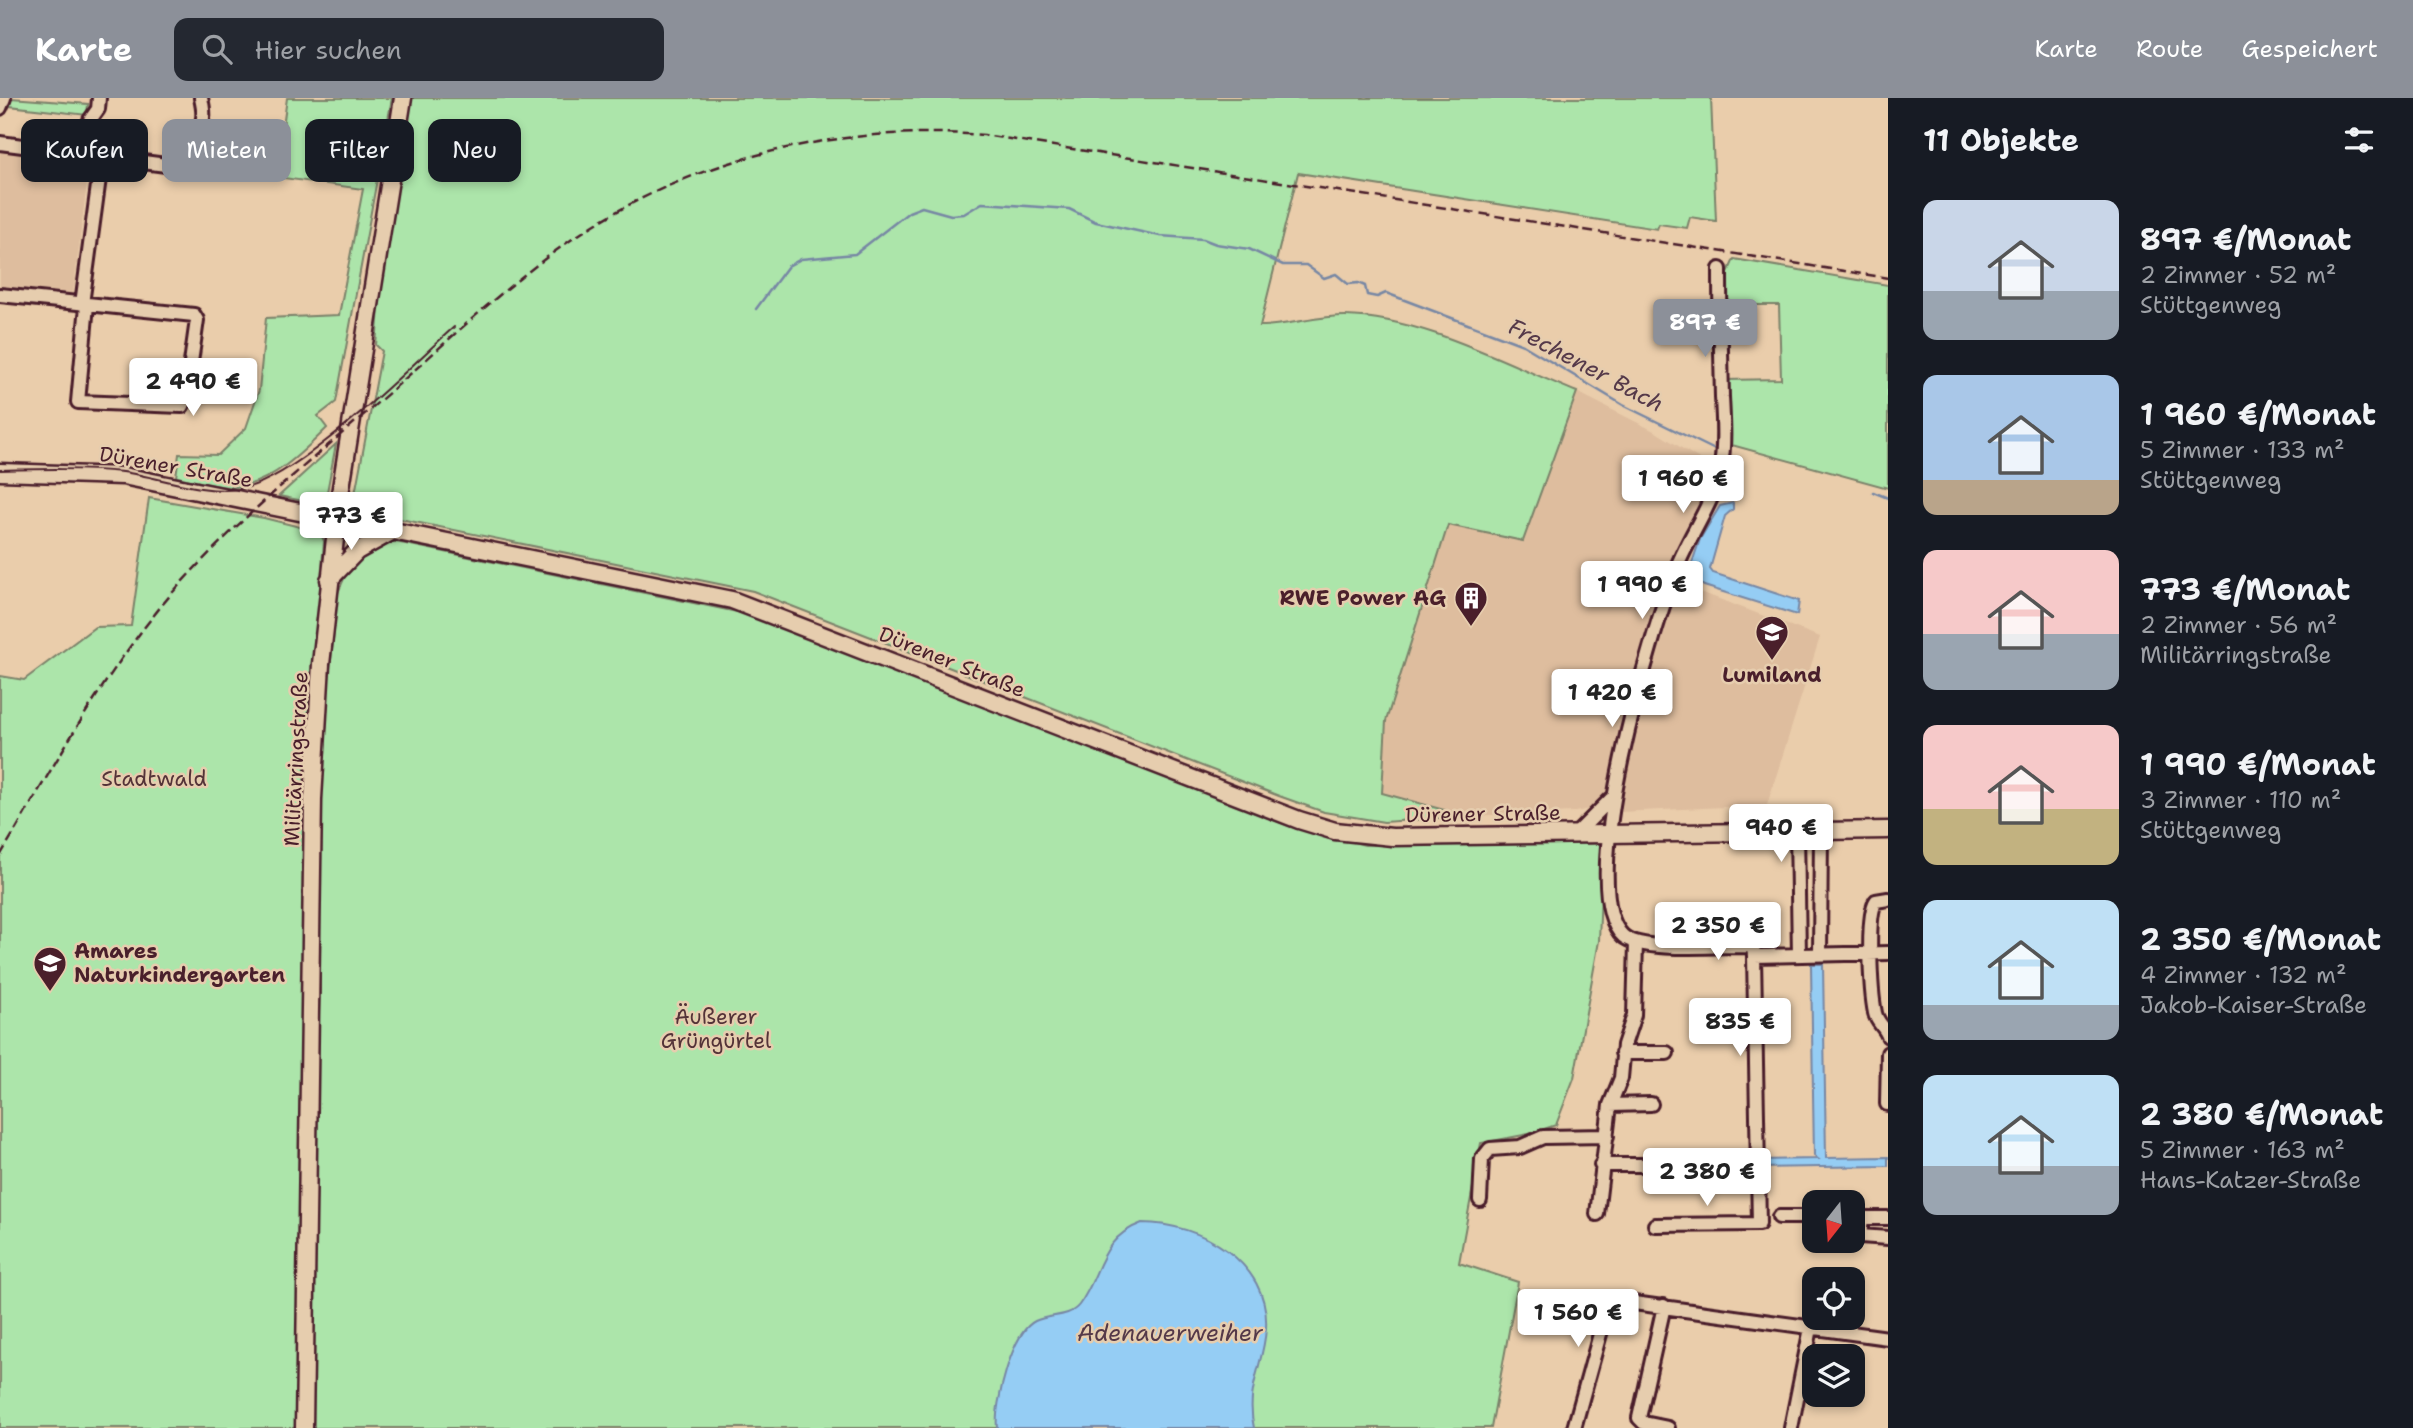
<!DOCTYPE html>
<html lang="de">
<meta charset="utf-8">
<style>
body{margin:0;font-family:"Shantell Sans",sans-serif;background:#242831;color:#f1f3f6;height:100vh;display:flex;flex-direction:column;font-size:26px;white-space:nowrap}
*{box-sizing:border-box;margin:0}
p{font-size:23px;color:#9ea1a6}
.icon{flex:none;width:38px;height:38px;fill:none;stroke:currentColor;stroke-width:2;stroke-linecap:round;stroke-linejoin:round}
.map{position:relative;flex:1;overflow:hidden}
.side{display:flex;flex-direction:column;background:#171b24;width:525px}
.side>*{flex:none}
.guide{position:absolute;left:21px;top:21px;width:665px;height:63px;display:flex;gap:14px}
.needle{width:46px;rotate:197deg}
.fabs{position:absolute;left:1802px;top:1092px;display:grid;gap:14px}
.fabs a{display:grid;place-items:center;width:63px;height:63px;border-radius:14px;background:#171b24;box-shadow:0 4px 10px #0003;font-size:35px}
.price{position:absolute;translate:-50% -60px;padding:0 16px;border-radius:7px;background:#fff;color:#222;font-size:23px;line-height:46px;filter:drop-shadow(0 2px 4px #0008)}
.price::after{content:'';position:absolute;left:50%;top:42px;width:21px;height:16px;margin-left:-10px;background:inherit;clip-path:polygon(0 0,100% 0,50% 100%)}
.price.active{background:#8c9099;color:#fff}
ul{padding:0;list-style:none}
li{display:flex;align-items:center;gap:21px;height:175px;padding:0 35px}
li span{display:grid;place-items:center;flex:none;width:196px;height:140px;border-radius:14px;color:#555}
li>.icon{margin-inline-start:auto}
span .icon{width:84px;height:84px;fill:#fffc;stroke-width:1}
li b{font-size:30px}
h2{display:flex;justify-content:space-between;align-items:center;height:84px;padding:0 35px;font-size:30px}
.pill{padding:0 24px;border-radius:14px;background:#171b24;box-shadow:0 4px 10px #0003;font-size:24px;line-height:63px}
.pill.active{background:#8c9099;color:#fff}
header{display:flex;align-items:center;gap:42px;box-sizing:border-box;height:98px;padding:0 35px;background:#8c9099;color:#fff}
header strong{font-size:33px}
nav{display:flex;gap:38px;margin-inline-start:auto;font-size:24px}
.search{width:490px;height:63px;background:#242831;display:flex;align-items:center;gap:18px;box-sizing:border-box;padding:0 24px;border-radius:14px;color:#9ea1a6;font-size:26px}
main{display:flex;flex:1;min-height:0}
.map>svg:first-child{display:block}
.built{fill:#debd9e}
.green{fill:#ace5aa;stroke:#7b826a;stroke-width:2}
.water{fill:#95cdf4;stroke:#7787a4;stroke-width:2}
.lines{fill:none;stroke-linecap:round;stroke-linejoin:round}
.stream{stroke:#7787a4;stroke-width:2.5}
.minor-casing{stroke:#4a1f2b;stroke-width:18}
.major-casing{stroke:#4a1f2b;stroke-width:21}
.minor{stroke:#e6cdae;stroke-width:12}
.major{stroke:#e6cdae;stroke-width:16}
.tram{stroke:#4a1f2b;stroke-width:2}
.rail{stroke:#4a1f2b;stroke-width:2.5;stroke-dasharray:10 5;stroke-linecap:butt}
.labels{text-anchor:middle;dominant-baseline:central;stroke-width:5;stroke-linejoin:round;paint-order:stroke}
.street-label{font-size:21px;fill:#4a1f2b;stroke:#e6cdae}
.poi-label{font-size:21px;font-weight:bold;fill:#4a1f2b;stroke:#e6cdae;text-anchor:end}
.park-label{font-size:21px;fill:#543338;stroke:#e6cdae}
.water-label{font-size:23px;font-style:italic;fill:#553949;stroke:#e6cdae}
</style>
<header>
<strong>Karte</strong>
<div class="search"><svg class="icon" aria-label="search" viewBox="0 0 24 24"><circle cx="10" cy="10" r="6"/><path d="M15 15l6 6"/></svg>Hier suchen</div>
<nav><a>Karte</a><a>Route</a><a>Gespeichert</a></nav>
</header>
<main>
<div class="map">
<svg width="1888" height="1330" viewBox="0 0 1888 1330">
<rect width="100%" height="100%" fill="#eacdab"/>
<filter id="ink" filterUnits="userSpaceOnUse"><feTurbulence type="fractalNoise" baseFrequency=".0143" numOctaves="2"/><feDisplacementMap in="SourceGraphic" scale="14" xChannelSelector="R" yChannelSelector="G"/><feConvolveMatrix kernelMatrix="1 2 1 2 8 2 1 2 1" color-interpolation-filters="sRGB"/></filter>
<g filter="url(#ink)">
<!-- built -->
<path class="built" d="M0 48 90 61 73 197 0 188Z
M1577 294 1656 334 1717 372 1712 389 1666 481 1820 539 1767 707 1619 714 1594 710 1575 714 1466 718 1382 695 1386 623 1448 426 1523 443Z"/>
<!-- green -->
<path class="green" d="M11 0 88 6 87 17 10 8Z
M287 0H392L336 304 318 318 327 330C304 353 271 386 236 389 217 390 194 382 176 379L179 356 218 357 246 330 259 292 266 220 339 217 363 91 276 79Z
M410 0H1711L1716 123 1690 119 1687 130 1659 126 1657 131 1298 75 1260 228C1288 228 1316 218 1345 218 1422 219 1507 266 1577 294L1523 443 1448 427 1386 623 1382 695 1466 718 1384 724 1324 714 1279 698 753 493 361 413 356 408 355 396 382 253 376 247 382 173Z
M1734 161 1888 187V390L1728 346 1725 282 1781 281 1779 207H1723V186Z
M336 346 327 394 303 403 279 398Z
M149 400 264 420 320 434 324 443 316 544 301 1330H0V578L24 582 95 529 131 528Z
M391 443 747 516 1289 728 1365 747 1603 745 1599 843 1574 980 1556 1027 1529 1036 1481 1045 1459 1165 1518 1184 1491 1330H312L314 1023 320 895 318 767 322 648 338 495C352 460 356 457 391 443Z"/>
<!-- water -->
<path class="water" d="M1733 405V411L1725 418 1710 471 1713 475 1799 503 1797 517 1704 488 1688 477 1700 441 1720 408Z
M1811 866H1823L1826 1060 1888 1059V1068L1687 1071V1063L1818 1061 1814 1058Z
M1142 1125C1200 1125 1270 1164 1266 1230 1264 1267 1245 1290 1254 1330H997C994 1307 1012 1234 1035 1223 1049 1216 1069 1220 1079 1207 1102 1176 1098 1141 1142 1125Z"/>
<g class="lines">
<!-- stream -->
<path class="stream" d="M756 211 788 168 801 161 855 156 909 114 922 109 951 117 964 116 982 105 1069 111 1096 124 1160 138 1203 141 1216 146 1249 151 1283 167H1306L1324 180 1336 176 1348 186 1358 185 1365 188 1367 197 1377 199 1386 195 1523 247 1623 307 1715 352
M1873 394 1888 400"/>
<defs>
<path id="minor" d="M0 10 4 0
M200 36 244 43 252 40
M0 45 196 71C197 61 195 51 197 42 202 22 206 22 201 0
M86 56 90 22 98 11 99 0
M1720 171C1720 214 1721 256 1722 299 1723 321 1725 345 1721 367 1715 405 1688 438 1675 474 1652 534 1573 791 1623 838 1642 855 1725 847 1753 848L1754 858 1888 855
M0 197 194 217 197 222 186 300 182 308 78 304 87 207
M82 206 102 58
M1797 733 1799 857
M1577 735 1611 701
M1888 801 1876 803C1866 818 1871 895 1875 915 1877 925 1885 929 1888 938
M1820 856 1821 734
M1622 955H1667
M1887 1006 1888 955
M1610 1007 1651 1006
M1601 1067H1684
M1480 1102 1482 1061 1490 1051 1520 1049 1543 1039 1607 1038
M1597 1116 1610 1007 1621 980 1624 947 1634 917 1636 845
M1779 1119H1815
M1853 1120H1888
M1862 1120 1860 1138 1888 1140
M1655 1127 1759 1126 1754 858
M1664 1208 1639 1320 1644 1325 1668 1330
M1574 1330 1608 1207 1612 1202 1888 1240
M1791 1330 1811 1230"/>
<path id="major" d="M0 374 123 378 732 502 1299 722 1335 733 1392 739 1888 732
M329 482 357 453 393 433
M304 1330 313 701 321 566 340 396 403 0"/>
</defs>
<!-- minor casing -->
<use href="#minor" class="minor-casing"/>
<!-- major casing -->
<use href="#major" class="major-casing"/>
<!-- minor -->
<use href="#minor" class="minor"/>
<!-- major -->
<use href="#major" class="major"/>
<!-- tram -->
<path class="tram" d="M0 372C41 371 82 370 123 374 160 379 201 396 239 391 295 385 408 270 454 229"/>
<!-- rail -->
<path class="rail" d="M0 758C54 668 105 573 173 494 238 420 317 358 391 293 449 242 505 188 568 144 690 59 838 26 984 37L1888 180"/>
</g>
</g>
<!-- icons -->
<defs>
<symbol id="building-pin" viewBox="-11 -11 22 30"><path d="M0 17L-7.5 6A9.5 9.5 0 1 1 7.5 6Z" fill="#4a1f2b" stroke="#e6cdae"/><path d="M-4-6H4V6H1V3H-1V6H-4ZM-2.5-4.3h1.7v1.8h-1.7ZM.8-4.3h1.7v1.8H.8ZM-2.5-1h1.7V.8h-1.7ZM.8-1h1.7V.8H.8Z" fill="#fff"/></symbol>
<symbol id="school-pin" viewBox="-11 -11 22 30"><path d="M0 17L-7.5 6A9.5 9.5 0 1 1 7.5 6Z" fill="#4a1f2b" stroke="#e6cdae"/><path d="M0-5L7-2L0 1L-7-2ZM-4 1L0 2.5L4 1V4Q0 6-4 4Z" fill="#fff"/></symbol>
</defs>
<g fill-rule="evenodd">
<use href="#building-pin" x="1452" y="481" width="38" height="52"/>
<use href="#school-pin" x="1753" y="515" width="38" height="52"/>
<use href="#school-pin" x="31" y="846" width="38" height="52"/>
</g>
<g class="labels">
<!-- street labels -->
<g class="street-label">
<text transform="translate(176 369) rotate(10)">Dürener Straße</text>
<text transform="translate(952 564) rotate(22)">Dürener Straße</text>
<text transform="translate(296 661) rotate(-87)">Militärringstraße</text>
<text transform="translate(1483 716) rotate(-1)">Dürener Straße</text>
</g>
<!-- poi labels -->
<g class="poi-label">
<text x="1446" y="500">RWE Power AG</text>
<text x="1772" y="577" text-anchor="middle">Lumiland</text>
<text x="74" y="853" text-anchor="start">Amares<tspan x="74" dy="24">Naturkindergarten</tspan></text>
</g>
<!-- park labels -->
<g class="park-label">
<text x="154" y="681">Stadtwald</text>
<text x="716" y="919">Äußerer<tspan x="716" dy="24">Grüngürtel</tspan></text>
</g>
<!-- water labels -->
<g class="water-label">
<text transform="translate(1586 267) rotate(28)">Frechener Bach</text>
<text x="1170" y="1235">Adenauerweiher</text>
</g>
</g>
</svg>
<div class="fabs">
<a><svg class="needle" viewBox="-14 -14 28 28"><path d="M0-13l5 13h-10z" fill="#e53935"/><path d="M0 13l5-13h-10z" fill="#9ea1a6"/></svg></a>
<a><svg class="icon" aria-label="locate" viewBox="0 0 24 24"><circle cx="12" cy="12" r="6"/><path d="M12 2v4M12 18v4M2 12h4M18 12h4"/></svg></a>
<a><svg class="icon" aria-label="layers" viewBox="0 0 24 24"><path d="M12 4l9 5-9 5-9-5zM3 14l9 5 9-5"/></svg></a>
</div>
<b class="price active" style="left:1705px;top:261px">897 €</b>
<b class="price" style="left:193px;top:320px">2 490 €</b>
<b class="price" style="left:1683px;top:417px">1 960 €</b>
<b class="price" style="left:351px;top:454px">773 €</b>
<b class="price" style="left:1642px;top:523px">1 990 €</b>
<b class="price" style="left:1612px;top:631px">1 420 €</b>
<b class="price" style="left:1781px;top:766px">940 €</b>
<b class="price" style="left:1718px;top:864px">2 350 €</b>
<b class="price" style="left:1740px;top:960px">835 €</b>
<b class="price" style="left:1707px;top:1110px">2 380 €</b>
<b class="price" style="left:1578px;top:1251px">1 560 €</b>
<div class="guide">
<a class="pill">Kaufen</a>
<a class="pill active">Mieten</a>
<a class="pill">Filter</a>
<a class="pill">Neu</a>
</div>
</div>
<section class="side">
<h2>11 Objekte<svg class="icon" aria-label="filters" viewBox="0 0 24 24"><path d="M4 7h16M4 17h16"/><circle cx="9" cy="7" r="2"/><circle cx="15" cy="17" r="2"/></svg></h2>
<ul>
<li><span style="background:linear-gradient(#c9d6e8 65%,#9aa5b1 0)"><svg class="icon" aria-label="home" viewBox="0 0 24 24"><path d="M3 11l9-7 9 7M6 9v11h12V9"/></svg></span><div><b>897 €/Monat</b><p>2 Zimmer · 52 m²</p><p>Stüttgenweg</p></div></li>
<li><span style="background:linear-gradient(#a9c7e8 75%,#b9a48a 0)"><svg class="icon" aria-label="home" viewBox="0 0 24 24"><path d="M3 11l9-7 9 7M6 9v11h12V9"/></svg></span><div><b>1 960 €/Monat</b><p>5 Zimmer · 133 m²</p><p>Stüttgenweg</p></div></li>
<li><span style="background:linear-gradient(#f6c9c9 60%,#9aa5b1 0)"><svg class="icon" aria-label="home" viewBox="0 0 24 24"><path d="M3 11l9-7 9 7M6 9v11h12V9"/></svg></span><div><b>773 €/Monat</b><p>2 Zimmer · 56 m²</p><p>Militärringstraße</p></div></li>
<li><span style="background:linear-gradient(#f6c9c9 60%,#c2b280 0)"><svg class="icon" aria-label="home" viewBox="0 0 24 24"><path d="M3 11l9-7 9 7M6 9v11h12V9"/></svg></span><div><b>1 990 €/Monat</b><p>3 Zimmer · 110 m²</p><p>Stüttgenweg</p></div></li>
<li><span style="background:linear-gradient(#bfe0f5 75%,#9aa5b1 0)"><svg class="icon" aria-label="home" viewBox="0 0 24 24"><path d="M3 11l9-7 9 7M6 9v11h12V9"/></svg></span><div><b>2 350 €/Monat</b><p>4 Zimmer · 132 m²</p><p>Jakob-Kaiser-Straße</p></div></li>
<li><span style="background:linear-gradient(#bfe0f5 65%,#9aa5b1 0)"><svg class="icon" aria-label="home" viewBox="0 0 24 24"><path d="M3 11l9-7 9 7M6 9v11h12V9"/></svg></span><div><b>2 380 €/Monat</b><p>5 Zimmer · 163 m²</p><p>Hans-Katzer-Straße</p></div></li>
</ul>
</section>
</main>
